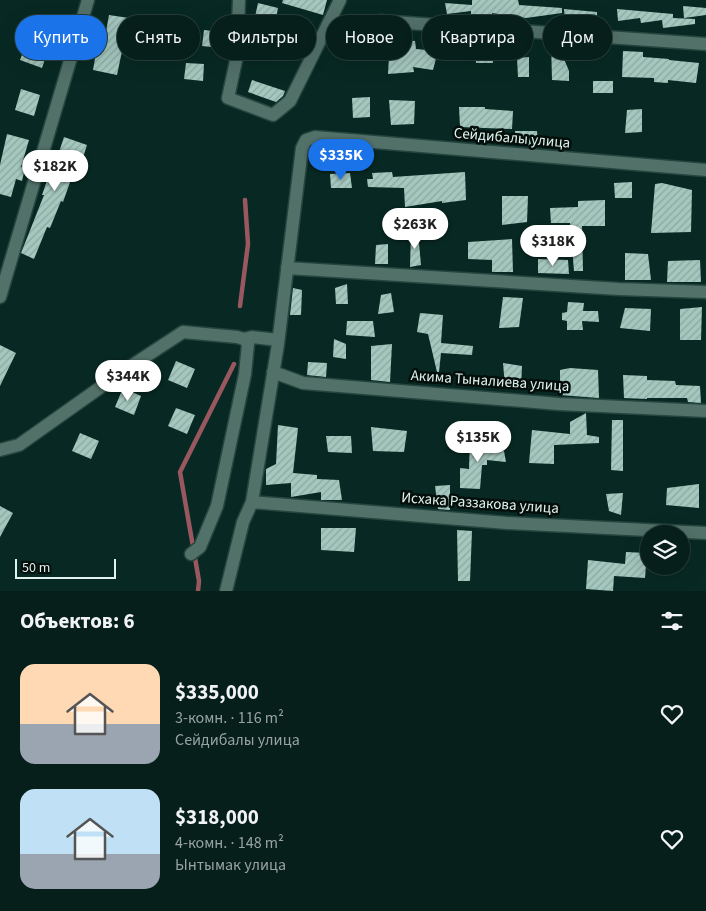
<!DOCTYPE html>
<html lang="ru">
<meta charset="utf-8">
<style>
body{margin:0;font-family:"Source Sans 3",sans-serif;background:#0f2723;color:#f1f3f6;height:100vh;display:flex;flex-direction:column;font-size:19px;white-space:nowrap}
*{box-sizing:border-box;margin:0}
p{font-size:16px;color:#98a2a2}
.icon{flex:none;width:28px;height:28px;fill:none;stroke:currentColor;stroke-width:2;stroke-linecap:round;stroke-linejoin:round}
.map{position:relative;height:591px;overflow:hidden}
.sheet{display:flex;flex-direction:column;background:#061f1a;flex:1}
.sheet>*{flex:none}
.hud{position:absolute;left:15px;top:15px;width:676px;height:45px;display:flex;gap:10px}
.buttons{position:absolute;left:640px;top:525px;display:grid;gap:10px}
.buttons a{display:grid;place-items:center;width:50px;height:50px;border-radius:50%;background:#061f1a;box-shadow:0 5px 20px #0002,0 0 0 1px #273d39;font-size:25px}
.scale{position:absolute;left:15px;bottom:12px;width:101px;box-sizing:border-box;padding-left:5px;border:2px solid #e0f2ed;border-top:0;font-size:14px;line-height:18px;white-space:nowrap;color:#e0f2ed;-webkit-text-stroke:4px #040f0c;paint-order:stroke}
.price{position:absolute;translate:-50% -42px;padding:0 11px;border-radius:18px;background:#fff;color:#222;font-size:16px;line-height:32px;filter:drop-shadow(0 1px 2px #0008)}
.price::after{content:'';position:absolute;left:50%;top:30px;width:15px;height:11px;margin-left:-8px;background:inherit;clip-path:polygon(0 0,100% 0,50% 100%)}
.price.selected{background:#1a73e8;color:#fff}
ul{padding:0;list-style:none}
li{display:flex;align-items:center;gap:15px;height:125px;padding:0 20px}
li span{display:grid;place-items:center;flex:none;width:140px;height:100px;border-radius:15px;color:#555}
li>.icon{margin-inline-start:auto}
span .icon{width:60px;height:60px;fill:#fffc;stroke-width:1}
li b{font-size:21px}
h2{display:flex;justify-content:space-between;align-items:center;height:60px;padding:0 20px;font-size:21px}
.tag{padding:0 18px;border-radius:22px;background:#061f1a;box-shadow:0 5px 20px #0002,0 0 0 1px #273d39;font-size:18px;line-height:45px}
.tag.selected{background:#1a73e8;color:#fff}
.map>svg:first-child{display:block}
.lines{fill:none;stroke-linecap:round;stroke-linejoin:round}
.stream{stroke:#995860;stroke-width:4.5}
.building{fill:url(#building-hatch)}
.street-casing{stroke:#26453f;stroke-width:15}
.street{stroke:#527169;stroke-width:12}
.labels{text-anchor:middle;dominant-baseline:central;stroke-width:5;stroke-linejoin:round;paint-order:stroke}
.street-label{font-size:15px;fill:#e0f2ed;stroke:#040f0c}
</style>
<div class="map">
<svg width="706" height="591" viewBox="0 0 706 591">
<defs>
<pattern id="building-hatch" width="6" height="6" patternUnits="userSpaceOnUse" patternTransform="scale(1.25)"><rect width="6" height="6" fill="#a4c7be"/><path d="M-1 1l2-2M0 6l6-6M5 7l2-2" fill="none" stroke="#8ca8a0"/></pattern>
</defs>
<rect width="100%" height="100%" fill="#082923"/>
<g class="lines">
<!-- stream -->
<path class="stream" d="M240 306 248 244 245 200
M198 591 199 581 180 472 234 364"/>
</g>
<!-- building -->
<path class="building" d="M283 0H327L323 15 282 3Z
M472 0H518L519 5 562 8V13L526 18 492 13V16L471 15V11L447 14 445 3 472 5Z
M258 3 278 8 276 18 305 26 298 51 280 45 284 33 253 26Z
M683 6 706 8V15L684 18Z
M564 9 597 12V16L565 21Z
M617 9 673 14V18L695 19V24L663 28 662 20 641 23 640 18 618 21Z
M109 15 129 18 117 75 93 70 97 47 103 48Z
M204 30 222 32 221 48 202 46Z
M390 39 415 41 416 49 438 51 433 70 413 67 414 72 388 74Z
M551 41 557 42 569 71V81L552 80Z
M27 42 48 50 42 68 20 60Z
M475 46H493V63H476Z
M623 51 643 52V57L669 59V60L699 63 696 83 668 80V83L654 82V78L622 77Z
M529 57V77H518L517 58Z
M186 63 204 64 203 81 184 79Z
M252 80 285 91 283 96 276 102 248 92Z
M593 81H613V93H593Z
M21 89 40 95 34 116 15 110Z
M370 97V117L353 118 352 98Z
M389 100 415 101 414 124 391 125Z
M459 107H485V109L513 111 512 129 460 127Z
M642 109V132L625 133 627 110Z
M515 131H537L538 146 516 144Z
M7 134 29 140 21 167 25 168 22 181 16 179 11 197 0 194V165Z
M64 137 87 145 78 173 74 171 63 202 61 201 50 228 47 227 34 259 21 253 44 195H42L50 172 52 173Z
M392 172 393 177 465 172 466 200 442 203V201L405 207 404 188 368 187 367 179H373L372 173Z
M350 173 352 188H331L330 174Z
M632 182V198H615L614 183Z
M662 183 692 190 691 232 651 233 655 184Z
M502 196H528L527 222 502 225Z
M605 200V226H582L583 271H574L570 223H551L550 208 578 207V201Z
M411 232H418L421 265 410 267Z
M512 239 513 272H492V260L468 259V242Z
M388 244V264H375L376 245Z
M625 253 648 254 651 280H625Z
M538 259 568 260 569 274 538 273Z
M700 260 701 282H667L668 261Z
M347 284 348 304H336L335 288Z
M293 288 302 290 301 315H290Z
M391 293 394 312 378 314 381 295Z
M503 297 523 298 519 327 499 328Z
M568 302 584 303 583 311H598L599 322 582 321 583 330H567V321L562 320V313L567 312Z
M702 307 701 340H680V309Z
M625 308 651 309 650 331 620 328Z
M420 313 443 315 441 343 473 346 472 355 441 353 439 372H437L428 334 417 332Z
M347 321H373L375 337 346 335Z
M334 339 346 344V359L333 357Z
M392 344 390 382 371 380V346Z
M0 345 16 353 0 386Z
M176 361 195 369 187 388 168 380Z
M308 362 327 363 326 377 307 375Z
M503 363 522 366 521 387 505 386Z
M570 368 598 370 599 398 560 395V370Z
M623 375 647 376V380L675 381 676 385 700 386 701 403 688 402 687 398H647V399L624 398Z
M123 388 141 396 134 415 115 407Z
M176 408 195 415 187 434 168 426Z
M586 413 587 435 599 437V443L554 445V464L529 463 532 430 570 434V422Z
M612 420H623V471L611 470Z
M278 425 298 428 293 473 317 475V479L339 480 342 500H321V492L291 497V483L266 485V469L276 464Z
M371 427 407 431 404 452 373 451Z
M80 433 99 441 91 459 72 451Z
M326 436H351L352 453 328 452Z
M486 438 487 452 504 451 506 462 487 460V465H482L480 489 460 488V468L469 469 470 439Z
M699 484V508L666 505 667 488Z
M450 485V510L438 509 435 486Z
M623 493 621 515 609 511 606 494Z
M0 506 13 513 0 537Z
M321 528H356L354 552 321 550Z
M457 530 472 531 470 581H458Z
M626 552 647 553 645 578 614 576 613 591 586 589 588 560 625 564Z"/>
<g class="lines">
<defs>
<path id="street" d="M239 0 237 56 228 98 273 115 290 101 340 0
M380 21 706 44
M287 268 619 289 706 292
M0 297 88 0
M244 339 252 337 278 340
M273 372 303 383 559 404 706 411
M0 450 19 445 122 372 183 332 237 337 244 339 248 344 245 374 217 506 200 547 191 554
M252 502 507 523 706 533
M226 591 243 522 252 502 278 344 302 148 306 140 315 137 706 170"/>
</defs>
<!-- street casing -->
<use href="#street" class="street-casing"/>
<!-- street -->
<use href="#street" class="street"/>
</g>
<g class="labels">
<!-- street labels -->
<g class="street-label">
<text transform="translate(512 138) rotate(5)">Сейдибалы улица</text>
<text transform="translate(490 381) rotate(4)">Акима Тыналиева улица</text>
<text transform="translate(480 503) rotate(4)">Исхака Раззакова улица</text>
</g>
</g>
</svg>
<div class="buttons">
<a><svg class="icon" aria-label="layers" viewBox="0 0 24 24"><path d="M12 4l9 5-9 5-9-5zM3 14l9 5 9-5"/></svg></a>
</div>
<div class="scale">50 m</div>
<b class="price selected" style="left:341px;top:181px">$335K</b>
<b class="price" style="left:55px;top:192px">$182K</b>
<b class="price" style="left:415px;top:250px">$263K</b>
<b class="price" style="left:553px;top:267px">$318K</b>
<b class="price" style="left:128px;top:402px">$344K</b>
<b class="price" style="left:478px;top:463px">$135K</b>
<div class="hud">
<a class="tag selected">Купить</a>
<a class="tag">Снять</a>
<a class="tag">Фильтры</a>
<a class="tag">Новое</a>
<a class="tag">Квартира</a>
<a class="tag">Дом</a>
</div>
</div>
<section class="sheet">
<h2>Объектов: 6<svg class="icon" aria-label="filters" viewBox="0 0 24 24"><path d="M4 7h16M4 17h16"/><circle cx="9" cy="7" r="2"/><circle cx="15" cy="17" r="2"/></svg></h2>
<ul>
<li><span style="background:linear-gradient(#ffd9b3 60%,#9aa5b1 0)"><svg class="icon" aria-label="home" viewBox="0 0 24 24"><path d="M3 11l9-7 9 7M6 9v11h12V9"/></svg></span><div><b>$335,000</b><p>3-комн. · 116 m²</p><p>Сейдибалы улица</p></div><svg class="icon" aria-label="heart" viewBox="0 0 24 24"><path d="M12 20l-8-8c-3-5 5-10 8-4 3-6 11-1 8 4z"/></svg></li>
<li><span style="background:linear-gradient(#bfe0f5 65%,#9aa5b1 0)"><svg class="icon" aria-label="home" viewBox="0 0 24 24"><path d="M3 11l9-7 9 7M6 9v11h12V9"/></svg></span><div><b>$318,000</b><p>4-комн. · 148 m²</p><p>Ынтымак улица</p></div><svg class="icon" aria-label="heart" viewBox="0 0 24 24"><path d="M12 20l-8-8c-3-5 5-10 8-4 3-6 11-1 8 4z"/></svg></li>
</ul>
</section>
